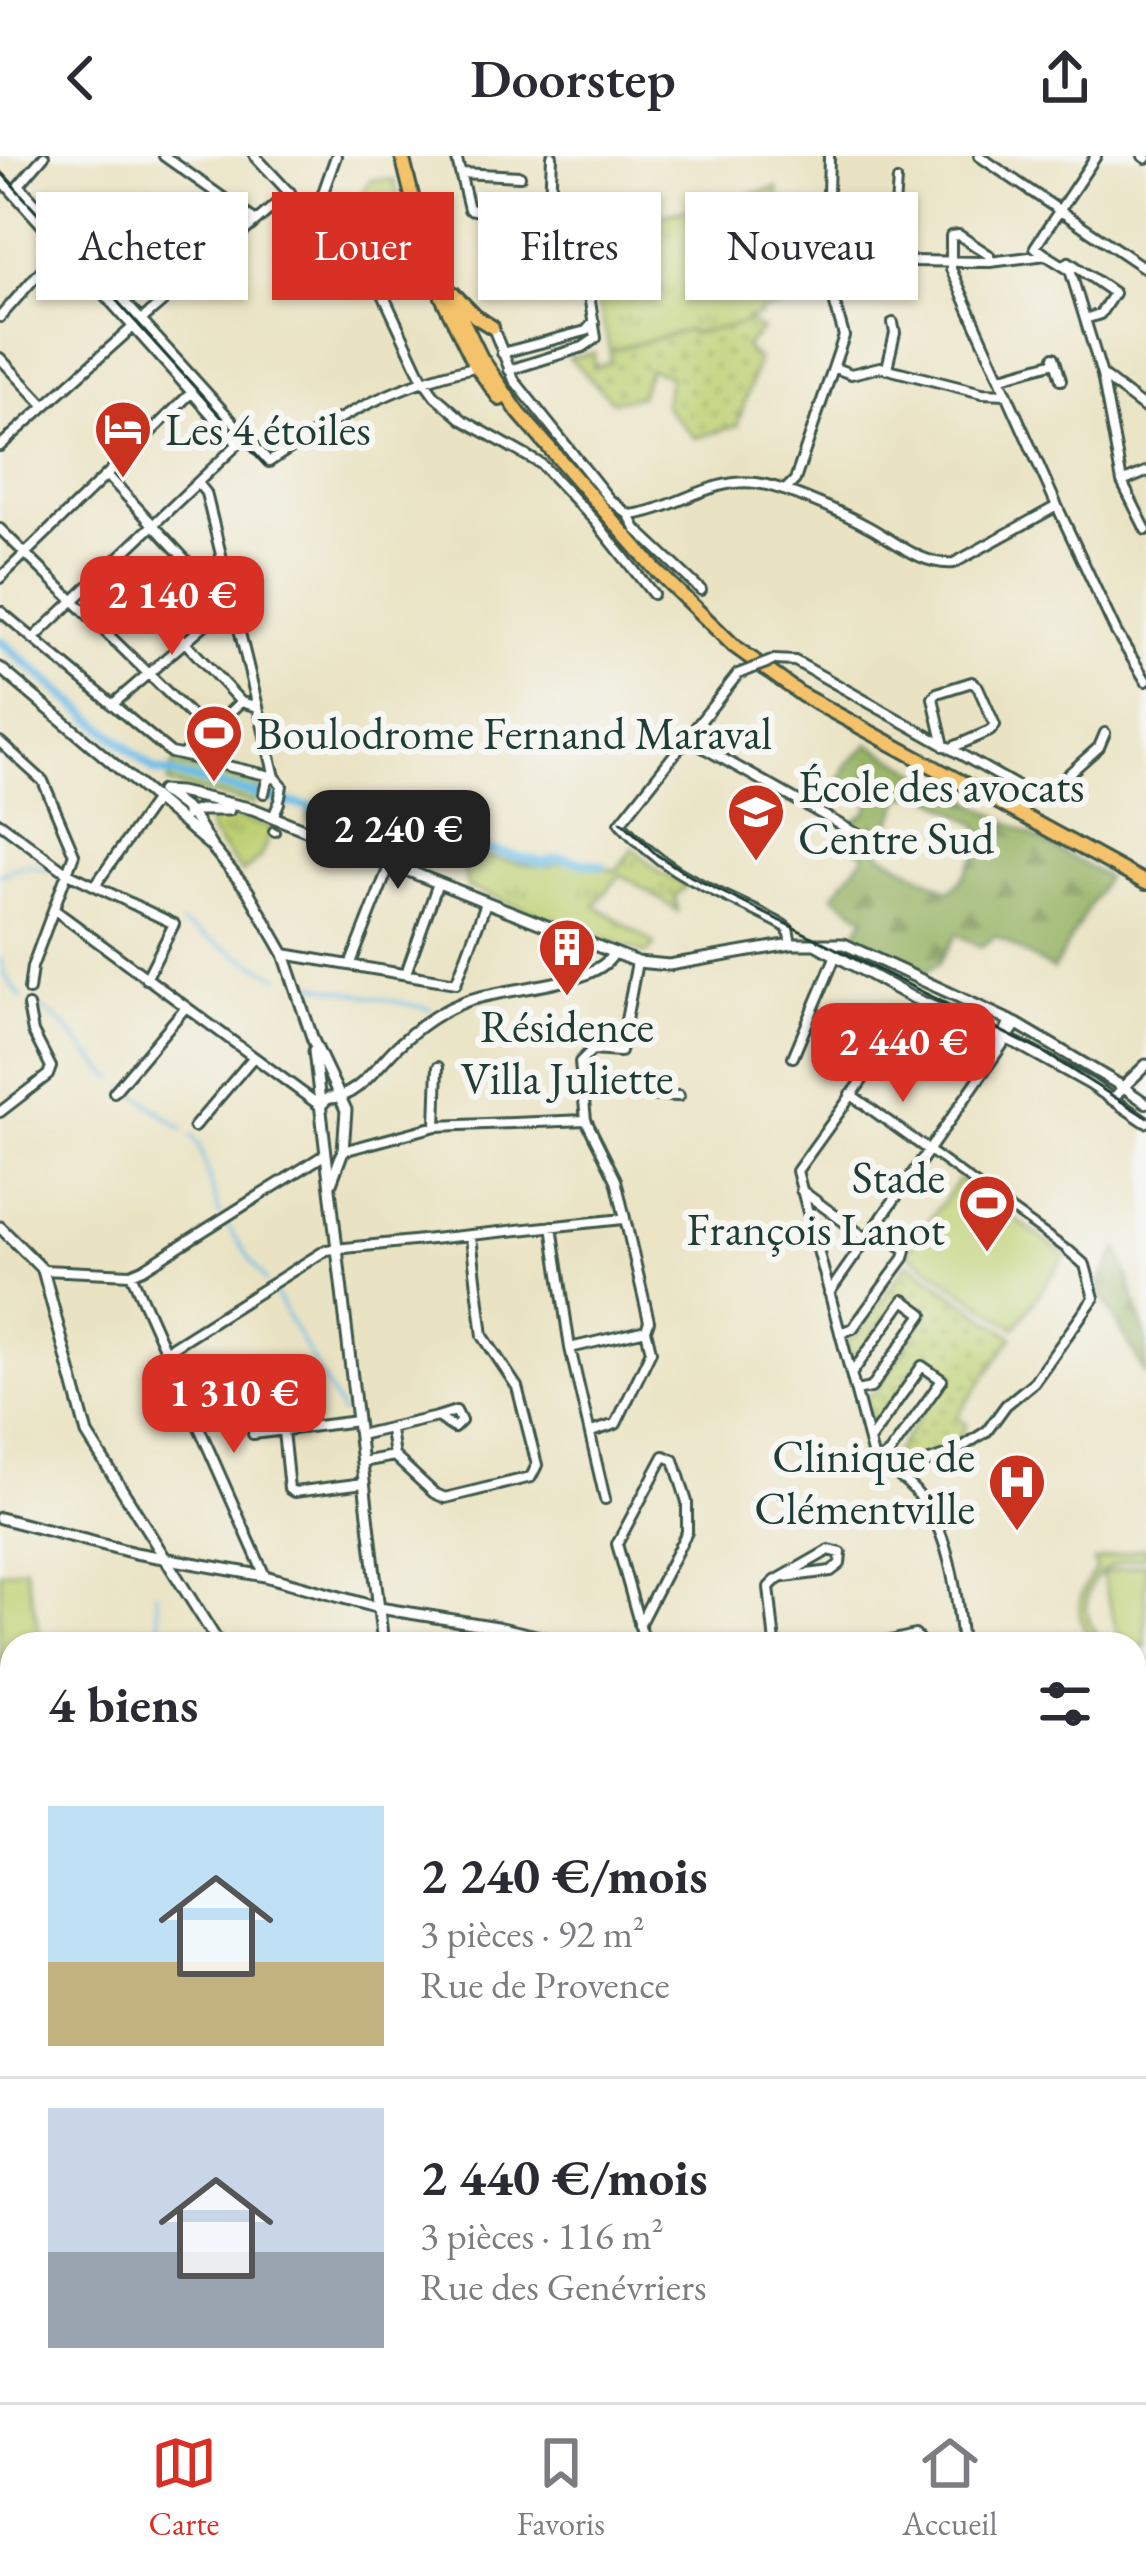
<!DOCTYPE html>
<html lang="fr">
<meta charset="utf-8">
<style>
body{margin:0;font-family:"EB Garamond",serif;background:#f7f7f7;color:#2b2b33;height:100vh;display:flex;flex-direction:column;font-size:45px;white-space:nowrap}
*{box-sizing:border-box;margin:0}
p{font-size:39px;color:#7c7c81}
.icon{flex:none;width:66px;height:66px;fill:none;stroke:currentColor;stroke-width:2;stroke-linecap:round;stroke-linejoin:round}
.map{position:relative;flex:1;overflow:hidden}
.drawer{position:absolute;left:0px;top:1476px;width:1146px;height:771px;display:flex;flex-direction:column;background:#fff;border-radius:36px 36px 0 0;box-shadow:0 3px 9px #0004}
.drawer>*{flex:none}
.top-card{position:absolute;left:36px;top:36px;width:1074px;height:108px;display:flex;gap:24px}
.price{position:absolute;translate:-50% -102px;padding:0 27px;border-radius:24px;background:#d93025;color:#fff;font-size:39px;line-height:78px;filter:drop-shadow(0 3px 6px #0008)}
.price::after{content:'';position:absolute;left:50%;top:72px;width:36px;height:27px;margin-left:-18px;background:inherit;clip-path:polygon(0 0,100% 0,50% 100%)}
.price.on{background:#222;color:#fff}
ul{padding:0;list-style:none}
li{display:flex;align-items:center;gap:36px;height:300px;padding:0 48px}
li+li{border-top:3px solid #e1e1e2}
li span{display:grid;place-items:center;flex:none;width:336px;height:240px;border-radius:0px;color:#555}
li>.icon{margin-inline-start:auto}
span .icon{width:144px;height:144px;fill:#fffc;stroke-width:1}
li b{font-size:51px}
h2{display:flex;justify-content:space-between;align-items:center;height:144px;padding:0 48px;font-size:51px}
.chip{padding:0 42px;border-radius:0px;background:#fff;box-shadow:0 3px 9px #0004;font-size:42px;line-height:108px}
.chip.on{background:#d93025;color:#fff}
header{display:flex;justify-content:space-between;align-items:center;height:156px;padding:0 48px;background:#fff;font-size:54px;font-weight:600}
.tab-bar{display:flex;justify-content:space-around;align-items:center;height:168px;border-top:3px solid #e1e1e2;background:#fff;font-size:33px;color:#7c7c81}
.tab-bar a{display:grid;justify-items:center;gap:6px}
.tab-bar .on{color:#d93025}
.map>svg:first-child{display:block}
.grass{fill:url(#grass-tufts);stroke:#6e8653;stroke-width:3}
.forest{fill:url(#forest-firs);stroke:#5a784c;stroke-width:3}
.garden{fill:url(#garden-dots);stroke:#6e8653;stroke-width:3}
.pitch{fill:#bed072;stroke:#6e8653;stroke-width:3}
.lines{fill:none;stroke-linecap:round;stroke-linejoin:round}
.stream{stroke:#6dbde8;stroke-width:3}
.canal{stroke:#6dbde8;stroke-width:9}
.pedestrian-casing{stroke:#3d5649;stroke-width:12}
.minor-casing{stroke:#3d5649;stroke-width:14}
.tertiary-casing{stroke:#3d5649;stroke-width:15}
.primary-casing{stroke:#3d5649;stroke-width:18}
.pedestrian{stroke:#fff;stroke-width:6}
.minor{stroke:#fff;stroke-width:8}
.tertiary{stroke:#fff;stroke-width:9}
.primary{stroke:#f3c26a;stroke-width:12}
.tram{stroke:#1f3d34;stroke-width:3}
.minor-bridge-casing{stroke:#3d5649;stroke-width:14;stroke-linecap:butt}
.minor-bridge{stroke:#fff;stroke-width:8}
.labels{text-anchor:middle;dominant-baseline:central;stroke-width:12;stroke-linejoin:round;paint-order:stroke}
.poi-label{font-size:45px;fill:#1f3d34;stroke:#f6f6f2;text-anchor:start}
</style>
<header><svg class="icon" aria-label="back" viewBox="0 0 24 24"><path d="M15 5l-7 7 7 7"/></svg>Doorstep<svg class="icon" aria-label="share" viewBox="0 0 24 24"><path d="M12 15V3M7 8l5-5 5 5M5 13v7h14v-7"/></svg></header>
<div class="map">
<svg width="1146" height="2246" viewBox="0 0 1146 2246">
<defs>
<pattern id="grass-tufts" width="24" height="20" patternUnits="userSpaceOnUse" patternTransform="scale(3)"><rect width="24" height="20" fill="#bed072"/><path d="M3 7l-1-3M5 7V3M7 7l1-3M15 17l-1-3M17 17v-4M19 17l1-3" fill="none" stroke="#9aaa5e"/></pattern>
<pattern id="forest-firs" width="22" height="20" patternUnits="userSpaceOnUse" patternTransform="scale(3)"><rect width="22" height="20" fill="#96b264"/><path d="M5 1l3.5 6h-7zM16 11l3.5 6h-7z" fill="#7a9253"/></pattern>
<pattern id="garden-dots" width="8" height="8" patternUnits="userSpaceOnUse" patternTransform="scale(3)"><rect width="8" height="8" fill="#bed072"/><path d="M2 2h.1M6 6h.1" fill="none" stroke="#9aaa5e" stroke-width="1.8" stroke-linecap="round"/></pattern>
</defs>
<rect width="100%" height="100%" fill="#f6f6f2"/>
<filter id="ink" filterUnits="userSpaceOnUse"><feTurbulence type="fractalNoise" baseFrequency=".00833" numOctaves="2"/><feDisplacementMap in="SourceGraphic" scale="24" xChannelSelector="R" yChannelSelector="G"/><feConvolveMatrix kernelMatrix="1 2 1 2 8 2 1 2 1" color-interpolation-filters="sRGB"/></filter>
<filter id="wash" filterUnits="userSpaceOnUse"><feTurbulence type="fractalNoise" baseFrequency=".004" numOctaves="4" result="noise"/><feDisplacementMap in="SourceGraphic" scale="48" xChannelSelector="R" yChannelSelector="G"/><feGaussianBlur stdDeviation="2.7" result="paint"/><feColorMatrix in="noise" values="0 0 0 0 0 0 0 0 0 0 0 0 0 0 0 0 0 1.4 0 .05"/><feComposite in="paint" operator="in"/></filter>
<g filter="url(#wash)">
<rect width="100%" height="100%" fill="#eae3c3"/>
<!-- grass -->
<path class="grass" d="M370 24H394L409 78 380 93 351 59Z
M777 32 799 148 760 155V160L747 163V167L690 178 688 174 610 195 598 146 591 76Z
M309 657 446 690 442 705 394 692 390 703 308 664Z
M218 658 273 672 260 701 242 717 211 677 209 665Z
M633 692 659 716 686 730 675 740 678 755 621 718 595 749 655 788 646 798 467 731 462 696 520 708 548 711 562 705 617 714Z"/>
<!-- forest -->
<path class="forest" d="M869 588 1106 721 1053 814 996 780 980 791 957 778 939 807 926 816 853 781 865 761 833 739 865 699 849 687 852 681 872 689 883 699 950 735 965 719 986 681 976 668 924 637 903 641 888 673 870 677 852 667 867 656 870 644 840 625 846 609Z
M1119 1092 1146 1181V1219L1097 1131Z"/>
<!-- garden -->
<path class="garden" d="M746 163 762 174 745 191 758 205 737 270 695 282 664 249 670 220 649 213 640 240 612 245 569 201 594 197V211L611 206 610 195 689 174 691 178 746 167Z
M908 1106 1013 1181 957 1260 966 1268 957 1289 927 1302 887 1308 944 1226 943 1220 921 1205 870 1273 863 1242 875 1237 926 1159 900 1141 853 1205 845 1182 857 1180Z"/>
<!-- pitch -->
<path class="pitch" d="M173 608 259 628 254 648 168 628Z
M959 1023 1066 1099 1015 1172 907 1096Z
M1146 1391V1400C1134 1404 1119 1405 1108 1412 1079 1429 1082 1467 1104 1488H1093C1074 1463 1076 1437 1096 1413L1094 1405Z
M1146 1407V1490L1134 1493V1488H1120L1102 1418Z
M25 1411 42 1488H12V1578L0 1580V1416Z"/>
<g class="lines">
<!-- stream -->
<path class="stream" d="M0 718 26 708 47 713
M181 768 279 821
M0 801 4 818 22 843
M311 828 431 853
M35 850C71 865 84 901 115 923
M126 931 183 973
M192 980 199 989 220 1059
M227 1069 266 1126
M273 1134 342 1257
M156 1437 161 1488
M0 2180H12
M170 2235 193 2246"/>
<!-- canal -->
<path class="canal" d="M0 485 154 614 543 707 560 702 602 710"/>
</g>
</g>
<g filter="url(#ink)">
<g class="lines">
<defs>
<path id="pedestrian" d="M783 62 828 60
M877 65H894L897 24
M273 675 275 676
M931 996 1069 1095"/>
<path id="minor" d="M44 0 19 29 269 306C332 264 396 228 470 212
M164 0 256 65
M255 0 382 136 422 222 435 240 463 264 541 308 595 365 653 438
M456 0 469 53 549 67
M979 0 1146 113
M1143 0 1146 2
M460 17 520 20
M0 22 238 288 33 483
M314 62 336 0
M1046 99 1035 91 1096 0
M826 104 990 106 1046 99 1070 114 1102 219 1122 326 1146 316
M990 106 989 99 959 79 951 80V113L1057 350
M1067 108 1069 106 1114 137 1100 158 1085 163
M0 161 62 91
M139 166 290 36
M493 172 514 224 609 343 629 359 636 373 701 434
M502 197 586 175 594 166
M1054 201 1061 224
M0 202 45 250
M835 212 851 218 880 211 982 237 1007 238
M887 212 895 177 893 167
M509 214 583 191 596 182 586 121 548 92 552 0
M1103 220 1146 253
M1002 221 1055 206
M0 290 132 172
M107 319 220 441 230 444
M1122 326 1146 374
M198 327 206 337 275 621 282 629 280 641
M787 332 795 324 844 180 826 116 829 0
M629 359C673 355 711 321 756 327 782 330 844 357 869 371 895 385 922 410 954 407L1057 350 1116 476 1146 525
M0 373 209 577 221 592 219 608
M112 408 241 546 258 551
M0 422 191 237
M0 455 171 597 275 621
M774 504 795 505 1038 642 1044 640 1099 591 1105 577
M738 518 620 667C671 724 719 734 783 769L788 773 791 788
M112 549 231 446
M686 582 866 683
M0 586 43 625 74 698 32 811 29 834
M944 590 933 542 937 537 972 526 978 531 995 569 990 575 951 592
M183 598 241 546
M264 637 267 625 274 621
M273 661 279 647
M0 667 66 716 174 768 146 823
M96 728 156 643
M56 755 319 949
M284 798 456 827
M351 807 390 708
M406 817 438 727
M456 827 486 747
M793 901 836 799
M114 936 185 852
M585 938 679 940
M850 938 931 996
M1113 943 1123 931 1146 947
M0 956 48 919 51 911 33 876 28 850
M586 964 580 906 592 894 620 896 637 806
M436 970 438 911
M194 971 252 903
M343 995 436 970 586 964
M801 1034 867 1083
M552 1070 570 1192 605 1343
M43 1114 131 1118 143 1113 324 999
M131 1118 265 1420
M829 1137 1017 868
M840 1177 853 1172 904 1102 906 1094 875 1072
M570 1192 646 1174 649 1165 616 1024 586 964
M164 1196 326 1094 623 1063
M852 1217 904 1144 923 1158 871 1232 856 1235
M390 1274 394 1300
M283 1275 289 1333 294 1336 364 1327
M591 1276 616 1268 651 1195 646 1174
M253 1278 357 1265
M359 1279 437 1261 454 1272 461 1265 456 1255 437 1261
M869 1285 922 1210 942 1224 889 1298 875 1308
M362 1306 394 1300 434 1337 445 1342 531 1321 537 1309 517 1231 483 1180 471 1081
M875 1308 797 1015 907 862 922 859 930 862 986 899 999 889 1010 864
M876 1308C947 1335 955 1424 962 1488
M899 1320 912 1311 953 1297 987 1275 1006 1249 1034 1226 1094 1142 1085 1109 1069 1095
M639 1469 687 1376V1346L674 1304 664 1300 617 1388 645 1488
M775 1488 769 1431 775 1425 829 1394 841 1397 840 1408 831 1415 784 1421
M878 1488 915 1479 922 1488
M1134 1645 1146 1647
M1134 1716 1146 1663
M1134 1743V1760
M1134 1774 1146 1847
M0 2147 12 2148
M1134 2147 1146 2143
M0 2230 8 2246
M1100 2235 1116 2246
M541 2246 545 2235
M882 2246 884 2235"/>
<path id="tertiary" d="M0 512 211 690 248 735 284 798 313 884 346 954 343 995 331 1027
M161 635 179 636 253 653 637 806 669 809 791 788H844L1017 868 1123 931 1146 909
M163 636 191 657 211 690
M187 659 199 654H229
M815 788 911 841 1018 888 1090 928 1146 966
M314 895 383 1488
M320 950 328 942C358 943 380 905 401 887 419 870 441 855 464 846 499 831 596 831 613 798
M0 1071 43 1114 87 1278 219 1488
M0 1362 135 1397 265 1420 379 1452 497 1471 571 1488
M1134 1727 1146 1741
M470 2235 471 2246"/>
<path id="primary" d="M402 0 424 88
M424 85 481 202 519 257 655 413 734 490 802 539 1146 727
M453 137 476 161 492 171
M442 141 476 210 500 243
M0 2077 12 2081
M312 2235 330 2246"/>
</defs>
<!-- pedestrian casing -->
<use href="#pedestrian" class="pedestrian-casing"/>
<!-- minor casing -->
<use href="#minor" class="minor-casing"/>
<!-- tertiary casing -->
<use href="#tertiary" class="tertiary-casing"/>
<!-- primary casing -->
<use href="#primary" class="primary-casing"/>
<!-- pedestrian -->
<use href="#pedestrian" class="pedestrian"/>
<!-- minor -->
<use href="#minor" class="minor"/>
<!-- tertiary -->
<use href="#tertiary" class="tertiary"/>
<!-- primary -->
<use href="#primary" class="primary"/>
<!-- tram -->
<path class="tram" d="M0 15 265 309
M621 665 657 699 692 721 1045 897 1146 961"/>
<defs>
<path id="minor-bridge" d="M738 518 774 504"/>
</defs>
<!-- minor-bridge casing -->
<use href="#minor-bridge" class="minor-bridge-casing"/>
<!-- minor-bridge -->
<use href="#minor-bridge" class="minor-bridge"/>
</g>
</g>
<!-- icons -->
<defs>
<symbol id="hotel-pin" viewBox="-11 -11 22 30"><path d="M0 17L-7.5 6A9.5 9.5 0 1 1 7.5 6Z" fill="#c8321e" stroke="#f6f6f2"/><path d="M-6-4.5h1.5V1H6V5H4.5V3h-9V5H-6ZM-4 0a1.8 1.8 0 1 1 3.6 0ZM.5 0V-2.5h3Q6-2.5 6 0Z" fill="#fff"/></symbol>
<symbol id="stadium-pin" viewBox="-11 -11 22 30"><path d="M0 17L-7.5 6A9.5 9.5 0 1 1 7.5 6Z" fill="#c8321e" stroke="#f6f6f2"/><path d="M0-5a6.5 5 0 1 0 0 10a6.5 5 0 1 0 0-10ZM-3.5-1.8h7v3.6h-7Z" fill="#fff"/></symbol>
<symbol id="university-pin" viewBox="-11 -11 22 30"><path d="M0 17L-7.5 6A9.5 9.5 0 1 1 7.5 6Z" fill="#c8321e" stroke="#f6f6f2"/><path d="M0-5L7-2L0 1L-7-2ZM-4 1L0 2.5L4 1V4Q0 6-4 4Z" fill="#fff"/></symbol>
<symbol id="building-pin" viewBox="-11 -11 22 30"><path d="M0 17L-7.5 6A9.5 9.5 0 1 1 7.5 6Z" fill="#c8321e" stroke="#f6f6f2"/><path d="M-4-6H4V6H1V3H-1V6H-4ZM-2.5-4.3h1.7v1.8h-1.7ZM.8-4.3h1.7v1.8H.8ZM-2.5-1h1.7V.8h-1.7ZM.8-1h1.7V.8H.8Z" fill="#fff"/></symbol>
<symbol id="hospital-pin" viewBox="-11 -11 22 30"><path d="M0 17L-7.5 6A9.5 9.5 0 1 1 7.5 6Z" fill="#c8321e" stroke="#f6f6f2"/><path d="M-5-5h3v3.5h4V-5h3V5h-3V1.5h-4V5h-3Z" fill="#fff"/></symbol>
</defs>
<g fill-rule="evenodd">
<use href="#hotel-pin" x="90" y="240" width="66" height="90"/>
<use href="#stadium-pin" x="181" y="544" width="66" height="90"/>
<use href="#university-pin" x="723" y="623" width="66" height="90"/>
<use href="#building-pin" x="534" y="758" width="66" height="90"/>
<use href="#stadium-pin" x="954" y="1014" width="66" height="90"/>
<use href="#hospital-pin" x="984" y="1293" width="66" height="90"/>
</g>
<g class="labels">
<!-- poi labels -->
<g class="poi-label">
<text x="165" y="273">Les 4 étoiles</text>
<text x="256" y="577">Boulodrome Fernand Maraval</text>
<text x="798" y="630">École des avocats<tspan x="798" dy="52">Centre Sud</tspan></text>
<text x="567" y="870" text-anchor="middle">Résidence<tspan x="567" dy="52">Villa Juliette</tspan></text>
<text x="945" y="1021" text-anchor="end">Stade<tspan x="945" dy="52">François Lanot</tspan></text>
<text x="975" y="1300" text-anchor="end">Clinique de<tspan x="975" dy="52">Clémentville</tspan></text>
</g>
</g>
</svg>
<b class="price" style="left:172px;top:502px">2 140 €</b>
<b class="price on" style="left:398px;top:736px">2 240 €</b>
<b class="price" style="left:903px;top:949px">2 440 €</b>
<b class="price" style="left:234px;top:1300px">1 310 €</b>
<div class="top-card">
<a class="chip">Acheter</a>
<a class="chip on">Louer</a>
<a class="chip">Filtres</a>
<a class="chip">Nouveau</a>
</div>
<section class="drawer">
<h2>4 biens<svg class="icon" aria-label="filters" viewBox="0 0 24 24"><path d="M4 7h16M4 17h16"/><circle cx="9" cy="7" r="2"/><circle cx="15" cy="17" r="2"/></svg></h2>
<ul>
<li><span style="background:linear-gradient(#bfe0f5 65%,#c2b280 0)"><svg class="icon" aria-label="home" viewBox="0 0 24 24"><path d="M3 11l9-7 9 7M6 9v11h12V9"/></svg></span><div><b>2 240 €/mois</b><p>3 pièces · 92 m²</p><p>Rue de Provence</p></div></li>
<li><span style="background:linear-gradient(#c9d6e8 60%,#9aa5b1 0)"><svg class="icon" aria-label="home" viewBox="0 0 24 24"><path d="M3 11l9-7 9 7M6 9v11h12V9"/></svg></span><div><b>2 440 €/mois</b><p>3 pièces · 116 m²</p><p>Rue des Genévriers</p></div></li>
</ul>
</section>
</div>
<nav class="tab-bar">
<a class="on"><svg class="icon" aria-label="map" viewBox="0 0 24 24"><path d="M3 6l6-2 6 2 6-2v14l-6 2-6-2-6 2zM9 4v14M15 6v14"/></svg>Carte</a>
<a><svg class="icon" aria-label="saved" viewBox="0 0 24 24"><path d="M7 4h10v16l-5-4-5 4z"/></svg>Favoris</a>
<a><svg class="icon" aria-label="home" viewBox="0 0 24 24"><path d="M3 11l9-7 9 7M6 9v11h12V9"/></svg>Accueil</a>
</nav>
